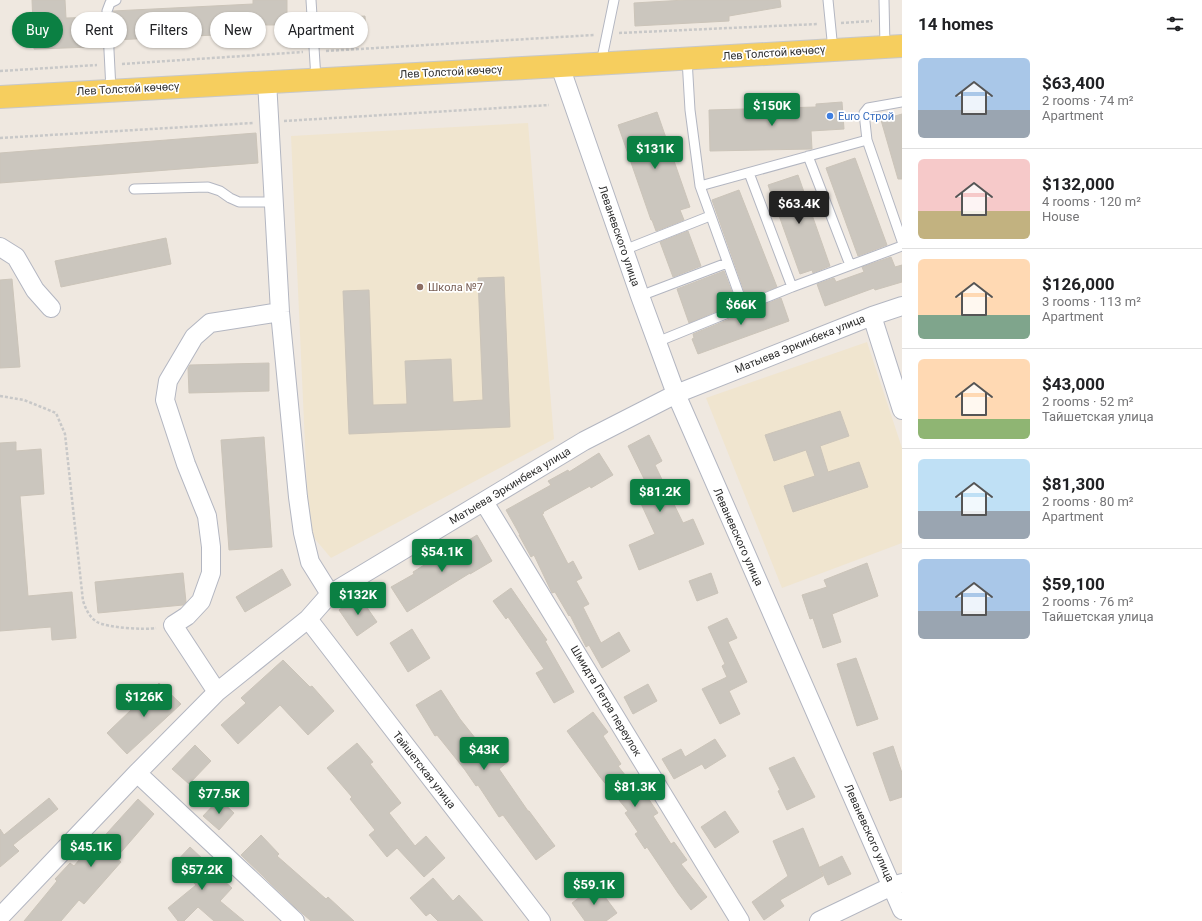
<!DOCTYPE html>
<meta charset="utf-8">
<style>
body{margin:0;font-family:Roboto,sans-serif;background:#f6f6f6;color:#202124;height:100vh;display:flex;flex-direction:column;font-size:15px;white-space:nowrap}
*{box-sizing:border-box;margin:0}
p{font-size:13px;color:#757577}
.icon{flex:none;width:22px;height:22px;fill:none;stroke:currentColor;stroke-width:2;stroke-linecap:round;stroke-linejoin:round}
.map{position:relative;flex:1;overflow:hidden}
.panel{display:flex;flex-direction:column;background:#fff;width:300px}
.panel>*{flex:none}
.hud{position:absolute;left:12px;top:12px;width:380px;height:36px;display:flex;gap:8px}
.price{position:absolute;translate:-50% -34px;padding:0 9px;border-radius:4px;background:#0b8043;color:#fff;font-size:13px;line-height:26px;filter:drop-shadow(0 1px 2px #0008)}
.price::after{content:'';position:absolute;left:50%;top:24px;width:12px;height:9px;margin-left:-6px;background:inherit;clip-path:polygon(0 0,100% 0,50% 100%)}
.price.on{background:#222;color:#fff}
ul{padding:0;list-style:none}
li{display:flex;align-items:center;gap:12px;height:100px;padding:0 16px}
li+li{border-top:1px solid #e0e0e0}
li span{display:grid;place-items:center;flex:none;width:112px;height:80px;border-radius:6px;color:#555}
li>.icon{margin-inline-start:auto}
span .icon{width:48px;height:48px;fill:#fffc;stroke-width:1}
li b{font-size:17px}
h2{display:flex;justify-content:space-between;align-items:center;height:48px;padding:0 16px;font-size:17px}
.pill{padding:0 14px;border-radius:18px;background:#fff;box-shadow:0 1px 3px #0004;font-size:14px;line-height:36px}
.pill.on{background:#0b8043;color:#fff}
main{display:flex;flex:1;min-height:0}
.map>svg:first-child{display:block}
.education{fill:#f0e5cf}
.building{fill:#cbc6be;stroke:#cbc4b9}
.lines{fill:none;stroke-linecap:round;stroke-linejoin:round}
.service-casing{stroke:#b3b6c1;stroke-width:11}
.minor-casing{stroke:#b3b6c1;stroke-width:20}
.primary-casing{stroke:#c8c8c8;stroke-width:24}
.path{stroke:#c8c8c8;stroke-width:2.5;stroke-dasharray:3 2;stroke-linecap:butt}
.service{stroke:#fff;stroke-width:9}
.minor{stroke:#fff;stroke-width:18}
.primary{stroke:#f6ce5e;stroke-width:22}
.shop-dot{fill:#3f7fe0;stroke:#fff;stroke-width:1.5}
.education-dot{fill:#8d6e63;stroke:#fff;stroke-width:1.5}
.labels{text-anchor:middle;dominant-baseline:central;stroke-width:3.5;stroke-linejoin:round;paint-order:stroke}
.street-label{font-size:11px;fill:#2d2d2d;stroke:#fff}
.shop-label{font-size:11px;fill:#366cbe;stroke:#fff;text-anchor:start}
.education-label{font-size:11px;fill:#785e54;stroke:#fff;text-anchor:start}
</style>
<main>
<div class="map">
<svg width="902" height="921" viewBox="0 0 902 921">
<rect width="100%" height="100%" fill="#efe8e0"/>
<!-- education -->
<path class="education" d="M528 123 554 439 331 558 309 532 291 136Z
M867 342 902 448V543L782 588 706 398Z"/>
<!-- building -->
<path class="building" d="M32 0H65L66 18 101 17 102 41H94V47L34 49Z
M253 0H287V25H254L255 33 114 40 113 11 253 4Z
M685 0H780L781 7 729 16V21L635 26 634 3Z
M365 16 366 32 325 35 324 19Z
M842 102 844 129 811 131 812 149 710 151 709 110 816 107V104Z
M657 112 690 207 680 210 684 220 656 231 652 220H651L618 125Z
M902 114V179H898L881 120Z
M256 133 258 163 0 183V153Z
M855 158 887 245 858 256 826 168Z
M798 175 830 266 813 273 812 270 800 274 768 185Z
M739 190 777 287 747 299 712 200Z
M688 231 701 266 673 277 660 242Z
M166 238 171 264 61 287 55 261Z
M891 257 895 267 902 265V282L875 290 874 288 825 306 817 284 834 278 836 282 864 272 862 267Z
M724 271 736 303 689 323 677 289Z
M504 277 510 427 349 434 343 291 369 290 373 405 407 404 405 361 451 359 453 402 483 400 478 278Z
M12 279 20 367 0 368V280Z
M781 298 789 321 698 354 692 339 694 338 693 334 742 314 746 313 749 311Z
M269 363V391L189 393 188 368 190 365Z
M840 411 849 436 820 446 828 472 859 462 868 487 793 512 784 486 815 476 806 450 774 461 765 435Z
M649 435 662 461 655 465 683 523 693 519 704 544 639 570 629 545 655 534 637 495 649 489 628 446Z
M264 437 272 547 229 550 221 440Z
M16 442V451L41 449 44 494 20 496 28 596 72 592 76 638 52 640 51 627 0 631V443Z
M599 453 613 475 591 488 590 486 543 512 544 513 542 514 568 564 573 561 582 578 576 581 589 604 583 607 601 643 619 632 630 651 602 668 589 645 586 647 570 615 569 616 555 592 552 593 534 555 531 557 519 535H520L506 510 551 485 548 481 568 470 569 472Z
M477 535 492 561 470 574V573L407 612 391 587 414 574 413 572 437 557 438 559Z
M867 563 878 596 832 614 841 642 823 648 813 618 810 619 802 595 827 587 824 580Z
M282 569 291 585 245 612 236 597Z
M183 573 186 602 183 605 98 613 95 582Z
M711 573 718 593 697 601 689 581Z
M511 588 547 640 545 641 574 692 554 703 536 673 544 669 508 617 506 619 493 601Z
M359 596 377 622 357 636 339 610Z
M727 618 737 638 728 642 747 682 729 691 740 714 720 724 702 689 727 677 722 666 725 664 708 627Z
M412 629 430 658 408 672 390 643Z
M856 658 878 719 857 726 837 664Z
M283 660 310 687 312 686 334 711 308 735 280 705 238 744 221 725 246 703 241 698Z
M159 683 181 704 127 754 107 733Z
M648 684 657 701 633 714 624 697Z
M441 690 460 719 487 753 497 745 509 761 499 769 528 811H529L555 846 536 860 503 815 499 817 478 785 476 786 465 770 437 735 435 736 416 705Z
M593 712 608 732 603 736 621 764 618 766 645 800 648 798 658 813 653 816 671 844 674 842 687 860 681 864 707 897 691 910 678 893 647 847 645 849 635 834 638 832 625 813 628 811 600 777 567 731Z
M715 739 726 756 705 769 702 764 674 779 662 759 681 749 685 757Z
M357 743 373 762 370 764 401 803 389 813 415 846 426 836 445 858 424 877 397 848 387 857 369 835 375 830 350 799 352 797 327 768Z
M195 745 211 761 189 784 172 769Z
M893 746 902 773V797L890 801 873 753Z
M794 757 815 797 787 810 778 791 780 790 769 768Z
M49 798 58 809 13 845 19 851 0 867V829L4 835Z
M138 799 154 814 116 858 121 862 84 904 79 900 61 921H24L57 881 55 879 70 863 74 866 95 841 98 843Z
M219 799 234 813 219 830 203 816Z
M725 811 739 832 715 848 701 827Z
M803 828 823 876 780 900 784 906 764 920 752 902 788 876 773 841Z
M261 835 279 854 277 856 326 899 328 897 354 921H311L295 907 241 855Z
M190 847 206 862 205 864 232 888 220 901 244 921H214L198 907 184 921H178L168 908 196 885 174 864Z
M842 856 851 874 828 885 820 867Z
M433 878 453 901 459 895 483 921H438L430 913 426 916 410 898Z
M596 885 617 913 606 921H585L572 903Z"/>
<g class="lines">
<defs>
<path id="service" d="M311 0 316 79
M828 0 833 50
M884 0 885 47
M687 59 690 110 700 186 744 308
M601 63 614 0
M111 90 107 11 110 3 116 0
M867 140 902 241
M808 156 850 265
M749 173 792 287
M700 186 867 140 864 113 868 108 902 102
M134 189 208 187 220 191 230 198 239 202H274
M624 250 710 216
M640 296 727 263
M657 342 792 287 902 246"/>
<path id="minor" d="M560 66 640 296 676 394 902 910
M267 81 280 312 298 497 303 533 310 562 330 594
M0 247 16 257 35 290 51 308
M872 316 902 410
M484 502 740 921
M308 619 541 921
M217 692 173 625 187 616 201 601 211 573V547L207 516 186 464 165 400 168 381 194 337 210 323 280 312
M137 773 295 921
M0 917 137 773 217 692 308 619 330 594 584 441 676 394 872 316 902 306
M819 921 892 886 902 883"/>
<path id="primary" d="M0 97 560 66 902 46"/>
</defs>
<!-- service casing -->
<use href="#service" class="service-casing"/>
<!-- minor casing -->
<use href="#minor" class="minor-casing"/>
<!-- primary casing -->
<use href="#primary" class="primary-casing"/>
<!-- path -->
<path class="path" d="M841 23 872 21
M619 33 818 24
M326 51 594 35
M122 64 303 52
M0 71 97 65
M284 121 549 105
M0 138 253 123
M0 396 24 400 56 413 65 434 83 601C86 609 89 617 97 622 108 628 144 630 156 628"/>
<!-- service -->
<use href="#service" class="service"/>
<!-- minor -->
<use href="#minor" class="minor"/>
<!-- primary -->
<use href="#primary" class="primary"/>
</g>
<!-- markers -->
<circle class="shop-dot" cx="830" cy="116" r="4"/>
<circle class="education-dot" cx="420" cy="287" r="4"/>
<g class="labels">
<!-- street labels -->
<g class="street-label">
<text transform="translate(774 53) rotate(-4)">Лев Толстой көчөсү</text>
<text transform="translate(451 72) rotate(-3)">Лев Толстой көчөсү</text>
<text transform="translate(128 89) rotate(-3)">Лев Толстой көчөсү</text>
<text transform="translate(619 236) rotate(71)">Леваневского улица</text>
<text transform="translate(800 344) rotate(-22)">Матыева Эркинбека улица</text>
<text transform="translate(510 486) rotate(-31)">Матыева Эркинбека улица</text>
<text transform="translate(738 537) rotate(66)">Леваневского улица</text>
<text transform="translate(606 701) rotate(59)">Шмидта Петра переулок</text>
<text transform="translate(424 770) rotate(52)">Тайшетская улица</text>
<text transform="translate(869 833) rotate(66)">Леваневского улица</text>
</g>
<!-- shop labels -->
<g class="shop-label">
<text x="838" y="116">Euro Строй</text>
</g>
<!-- education labels -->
<g class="education-label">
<text x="428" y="287">Школа №7</text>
</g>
</g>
</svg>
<b class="price" style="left:772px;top:127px">$150K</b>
<b class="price" style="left:655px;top:170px">$131K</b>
<b class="price on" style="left:799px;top:225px">$63.4K</b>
<b class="price" style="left:741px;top:326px">$66K</b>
<b class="price" style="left:660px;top:513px">$81.2K</b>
<b class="price" style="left:442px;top:573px">$54.1K</b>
<b class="price" style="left:358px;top:616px">$132K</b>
<b class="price" style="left:144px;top:718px">$126K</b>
<b class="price" style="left:484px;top:771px">$43K</b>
<b class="price" style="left:635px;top:808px">$81.3K</b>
<b class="price" style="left:219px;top:815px">$77.5K</b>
<b class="price" style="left:91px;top:868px">$45.1K</b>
<b class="price" style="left:202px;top:891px">$57.2K</b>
<b class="price" style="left:594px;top:906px">$59.1K</b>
<div class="hud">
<a class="pill on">Buy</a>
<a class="pill">Rent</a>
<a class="pill">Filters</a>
<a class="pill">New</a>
<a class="pill">Apartment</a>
</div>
</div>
<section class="panel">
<h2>14 homes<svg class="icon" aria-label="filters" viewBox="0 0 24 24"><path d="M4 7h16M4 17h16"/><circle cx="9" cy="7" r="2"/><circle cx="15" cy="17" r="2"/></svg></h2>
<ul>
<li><span style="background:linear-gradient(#a9c7e8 65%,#9aa5b1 0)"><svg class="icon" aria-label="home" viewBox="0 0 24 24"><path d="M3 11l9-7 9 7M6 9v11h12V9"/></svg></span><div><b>$63,400</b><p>2 rooms · 74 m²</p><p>Apartment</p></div></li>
<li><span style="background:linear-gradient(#f6c9c9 65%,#c2b280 0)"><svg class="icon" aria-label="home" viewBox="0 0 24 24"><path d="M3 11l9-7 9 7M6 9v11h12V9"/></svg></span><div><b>$132,000</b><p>4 rooms · 120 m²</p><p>House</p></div></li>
<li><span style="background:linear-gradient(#ffd9b3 70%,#7fa58c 0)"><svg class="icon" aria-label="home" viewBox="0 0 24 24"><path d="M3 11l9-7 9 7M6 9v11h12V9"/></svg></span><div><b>$126,000</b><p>3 rooms · 113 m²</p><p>Apartment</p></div></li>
<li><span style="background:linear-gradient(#ffd9b3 75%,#8fb573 0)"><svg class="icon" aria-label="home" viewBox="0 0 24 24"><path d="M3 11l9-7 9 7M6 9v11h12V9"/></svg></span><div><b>$43,000</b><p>2 rooms · 52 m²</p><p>Тайшетская улица</p></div></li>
<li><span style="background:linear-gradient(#bfe0f5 65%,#9aa5b1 0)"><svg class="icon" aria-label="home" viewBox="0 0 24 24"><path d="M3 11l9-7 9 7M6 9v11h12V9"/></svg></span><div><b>$81,300</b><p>2 rooms · 80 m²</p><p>Apartment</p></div></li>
<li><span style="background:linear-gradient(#a9c7e8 65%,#9aa5b1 0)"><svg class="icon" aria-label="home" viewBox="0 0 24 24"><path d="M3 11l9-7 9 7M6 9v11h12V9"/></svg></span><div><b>$59,100</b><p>2 rooms · 76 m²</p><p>Тайшетская улица</p></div></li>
</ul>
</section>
</main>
